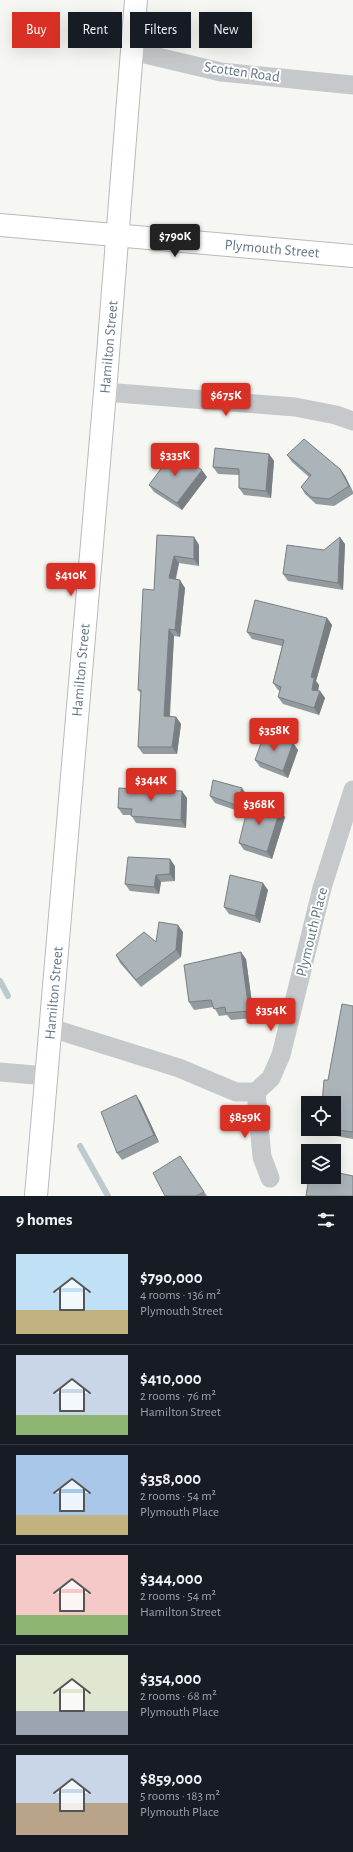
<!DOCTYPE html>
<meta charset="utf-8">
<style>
body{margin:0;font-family:"Alegreya Sans",sans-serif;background:#20242c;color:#f1f3f6;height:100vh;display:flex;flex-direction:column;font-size:15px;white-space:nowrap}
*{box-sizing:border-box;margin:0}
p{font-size:13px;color:#9ea1a6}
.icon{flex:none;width:22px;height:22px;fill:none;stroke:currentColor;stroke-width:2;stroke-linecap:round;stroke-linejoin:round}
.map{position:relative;height:1196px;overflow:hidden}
.drawer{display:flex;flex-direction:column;background:#171b24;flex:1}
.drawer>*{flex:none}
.guide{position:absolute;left:12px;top:12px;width:329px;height:36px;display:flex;gap:8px}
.buttons{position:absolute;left:301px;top:1096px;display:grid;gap:8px}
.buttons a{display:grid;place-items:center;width:40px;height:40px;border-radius:0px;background:#171b24;box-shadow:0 4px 16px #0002;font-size:20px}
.price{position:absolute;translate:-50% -34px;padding:0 9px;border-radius:4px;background:#d93025;color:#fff;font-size:13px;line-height:26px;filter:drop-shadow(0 1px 2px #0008)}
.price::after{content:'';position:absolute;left:50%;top:24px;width:12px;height:9px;margin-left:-6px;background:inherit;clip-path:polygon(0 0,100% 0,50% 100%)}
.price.current{background:#222;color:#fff}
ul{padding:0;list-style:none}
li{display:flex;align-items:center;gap:12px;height:100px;padding:0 16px}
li+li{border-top:1px solid #363941}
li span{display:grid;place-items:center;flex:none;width:112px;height:80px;border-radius:0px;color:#555}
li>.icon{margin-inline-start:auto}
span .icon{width:48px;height:48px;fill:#fffc;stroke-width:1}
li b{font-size:17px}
h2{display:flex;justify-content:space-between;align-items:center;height:48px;padding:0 16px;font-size:17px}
.pill{padding:0 14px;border-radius:0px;background:#171b24;box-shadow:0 4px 16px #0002;font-size:14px;line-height:36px}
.pill.current{background:#d93025;color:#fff}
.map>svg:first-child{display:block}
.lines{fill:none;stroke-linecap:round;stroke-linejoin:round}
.stream{stroke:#bcc9cd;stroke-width:6}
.secondary-casing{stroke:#b5bbbf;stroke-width:24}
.street{stroke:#c5c9cc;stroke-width:19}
.secondary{stroke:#fff;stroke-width:22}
.wall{fill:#939b9f}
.shaded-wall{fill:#787e82}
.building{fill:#abb4b9;stroke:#787e82}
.labels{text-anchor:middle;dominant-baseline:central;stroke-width:4;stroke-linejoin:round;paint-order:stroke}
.street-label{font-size:15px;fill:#637685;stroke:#fff}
</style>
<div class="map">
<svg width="353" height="1196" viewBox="0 0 353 1196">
<rect width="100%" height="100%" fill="#f6f6f2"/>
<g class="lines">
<!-- stream -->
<path class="stream" d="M0 981 8 996
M80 1146 108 1196"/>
<defs>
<path id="secondary" d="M0 225 353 256
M36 1196 105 392 136 0"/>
</defs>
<!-- secondary casing -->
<use href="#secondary" class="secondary-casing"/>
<!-- street -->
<path class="street" d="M132 51 221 72 353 85
M105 392 295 407 336 415 353 421
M51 1028 179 1068 236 1092H256L271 1078 281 1055 322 888 353 790
M0 1072 46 1076
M256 1092 262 1157 270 1178"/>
<!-- secondary -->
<use href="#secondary" class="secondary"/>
</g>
<!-- wall -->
<path class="wall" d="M269 454 274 461 271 498 244 495 239 488V475L218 474 213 467Z
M287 455 340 469 345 476 353 492V494L334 506 316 504 305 494 301 487 309 477 292 462Z
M207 477 182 510 154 492 149 485Z
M157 535 194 537 199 545V566L179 563 176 579 185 588 180 637 174 636 170 717H176L181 724 177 754H143L138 747 141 693 138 690 154 590Z
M345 544 343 590 288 581 283 574 324 550Z
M327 618 332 625 316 681 319 685 318 691H320L325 698 319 715 283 704 278 697 280 691 278 690 273 683 282 646 252 639 247 632Z
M293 743 298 750 288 778 260 767 255 760Z
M133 789 165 790 187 798 186 828 136 823 131 815H123L118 808Z
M247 795 241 812 215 803 210 796Z
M285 817 272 859 244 850 239 843Z
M175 866V881L161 882 159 894 130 891 125 884Z
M268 890 260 923 229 914 224 907Z
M183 932 181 957 141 987 120 963 116 955 156 942Z
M246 959 254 1018 231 1020 227 1015 219 1016 214 1007 194 1010 189 1002Z
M353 1006V1139L324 1134 320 1129H334L328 1080Z
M136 1095 141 1103 159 1142 122 1160 117 1153Z
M180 1156 207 1196H165Z"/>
<!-- shaded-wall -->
<path class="shaded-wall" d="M269 454 274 461 271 498 266 491Z
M340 469 345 476 353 492 349 486Z
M202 470 207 477 182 510 177 503Z
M194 537 199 545V566L194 559Z
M340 537 345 544 343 590 338 583Z
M174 556 179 563 174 585 169 578Z
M180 580 185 588 180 637 175 630Z
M327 618 332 625 316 681 319 685 317 697 312 690 311 677Z
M169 629 174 636 169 723 164 716Z
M320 691 325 698 319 715 314 708Z
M176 717 181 724 177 754 172 747Z
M293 743 298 750 288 778 283 771Z
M161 784 166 791 161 790Z
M242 788 247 795 241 812 236 805Z
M182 791 187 798 186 828 181 820Z
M280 810 285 817 272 859 267 852Z
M170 859 175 866V881L170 874Z
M156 875 161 882 159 894 154 887Z
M263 883 268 890 260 923 255 916Z
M178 925 183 932 181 957 176 950Z
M241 952 246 959 254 1018 249 1011Z
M136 1095 141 1103 159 1142 154 1135Z"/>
<!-- building -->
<path class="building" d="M304 439 340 469 349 486 329 499 311 497 301 487 311 475 287 455Z
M215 448 269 454 266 491 239 488V469L213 467Z
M174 451 202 470 177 503 149 485Z
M157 535 194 537V559L174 556 169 578 180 580 175 630 169 629 164 716 176 717 172 747H138L141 690H138L143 589 154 590Z
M340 537 338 583 283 574 287 545 324 550Z
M255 600 327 618 311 677 314 678 312 690 320 691 314 708 278 697 281 687 273 683 284 640 247 632Z
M264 735 293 743 283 771 255 760Z
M213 780 242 788 236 805 210 796Z
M134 783 161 784V790L182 791 181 820 131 816 132 809 118 808 119 788 133 789Z
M249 802 280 810 267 852 239 843Z
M128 857 170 859V874L156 875 154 887 125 884Z
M230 875 263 883 255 916 224 907Z
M159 922 178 925 176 950 136 980 116 955 144 932 156 942Z
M241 952 249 1011 226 1013 225 1007 214 1009 211 1000 189 1002 184 965Z
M342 1004 353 1006V1132L331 1129H334V1103H322L324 1080H328Z
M136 1095 154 1135 117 1153 101 1112Z
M180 1156 204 1192 196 1196H165L153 1173Z
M334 1172 353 1176V1196H306L309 1177H334Z"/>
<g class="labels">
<!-- street labels -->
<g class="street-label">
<text transform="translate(242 72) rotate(8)">Scotten Road</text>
<text transform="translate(272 249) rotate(5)">Plymouth Street</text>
<text transform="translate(109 347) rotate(-85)">Hamilton Street</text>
<text transform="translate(81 670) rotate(-85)">Hamilton Street</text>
<text transform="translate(312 932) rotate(-76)">Plymouth Place</text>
<text transform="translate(54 993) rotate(-85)">Hamilton Street</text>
</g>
</g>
</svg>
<div class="buttons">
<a><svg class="icon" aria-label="locate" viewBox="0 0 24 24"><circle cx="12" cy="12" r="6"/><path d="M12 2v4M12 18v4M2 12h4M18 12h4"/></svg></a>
<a><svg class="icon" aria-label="layers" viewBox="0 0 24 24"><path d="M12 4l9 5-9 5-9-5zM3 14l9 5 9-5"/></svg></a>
</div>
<b class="price current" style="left:175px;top:258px">$790K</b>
<b class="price" style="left:226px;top:417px">$675K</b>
<b class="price" style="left:175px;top:477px">$335K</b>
<b class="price" style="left:71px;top:597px">$410K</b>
<b class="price" style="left:274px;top:752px">$358K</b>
<b class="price" style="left:151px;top:802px">$344K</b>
<b class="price" style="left:259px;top:826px">$368K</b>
<b class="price" style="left:271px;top:1032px">$354K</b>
<b class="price" style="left:245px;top:1139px">$859K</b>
<div class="guide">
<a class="pill current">Buy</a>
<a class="pill">Rent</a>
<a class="pill">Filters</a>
<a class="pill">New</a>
</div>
</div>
<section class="drawer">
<h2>9 homes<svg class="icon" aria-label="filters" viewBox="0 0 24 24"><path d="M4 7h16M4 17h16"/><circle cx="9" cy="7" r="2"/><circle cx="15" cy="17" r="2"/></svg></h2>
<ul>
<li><span style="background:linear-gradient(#bfe0f5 70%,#c2b280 0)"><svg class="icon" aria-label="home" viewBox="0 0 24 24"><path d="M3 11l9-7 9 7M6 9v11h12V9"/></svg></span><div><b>$790,000</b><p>4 rooms · 136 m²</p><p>Plymouth Street</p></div></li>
<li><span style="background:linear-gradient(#c9d6e8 75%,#8fb573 0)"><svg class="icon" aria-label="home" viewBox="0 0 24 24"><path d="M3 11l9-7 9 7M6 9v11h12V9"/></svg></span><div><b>$410,000</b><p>2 rooms · 76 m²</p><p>Hamilton Street</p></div></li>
<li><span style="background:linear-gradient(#a9c7e8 75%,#c2b280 0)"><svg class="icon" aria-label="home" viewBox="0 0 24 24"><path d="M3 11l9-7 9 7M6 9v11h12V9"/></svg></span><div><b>$358,000</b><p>2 rooms · 54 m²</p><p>Plymouth Place</p></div></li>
<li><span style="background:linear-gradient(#f6c9c9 75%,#8fb573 0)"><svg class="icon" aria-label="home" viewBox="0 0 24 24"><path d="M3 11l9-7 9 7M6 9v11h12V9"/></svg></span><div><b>$344,000</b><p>2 rooms · 54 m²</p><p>Hamilton Street</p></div></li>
<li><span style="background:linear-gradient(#dfe7d0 70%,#9aa5b1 0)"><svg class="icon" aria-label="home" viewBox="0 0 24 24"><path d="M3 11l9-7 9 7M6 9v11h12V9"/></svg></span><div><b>$354,000</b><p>2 rooms · 68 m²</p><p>Plymouth Place</p></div></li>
<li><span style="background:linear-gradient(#c9d6e8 60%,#b9a48a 0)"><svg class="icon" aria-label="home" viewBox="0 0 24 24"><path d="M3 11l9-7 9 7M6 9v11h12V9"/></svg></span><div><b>$859,000</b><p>5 rooms · 183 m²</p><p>Plymouth Place</p></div></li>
</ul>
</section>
